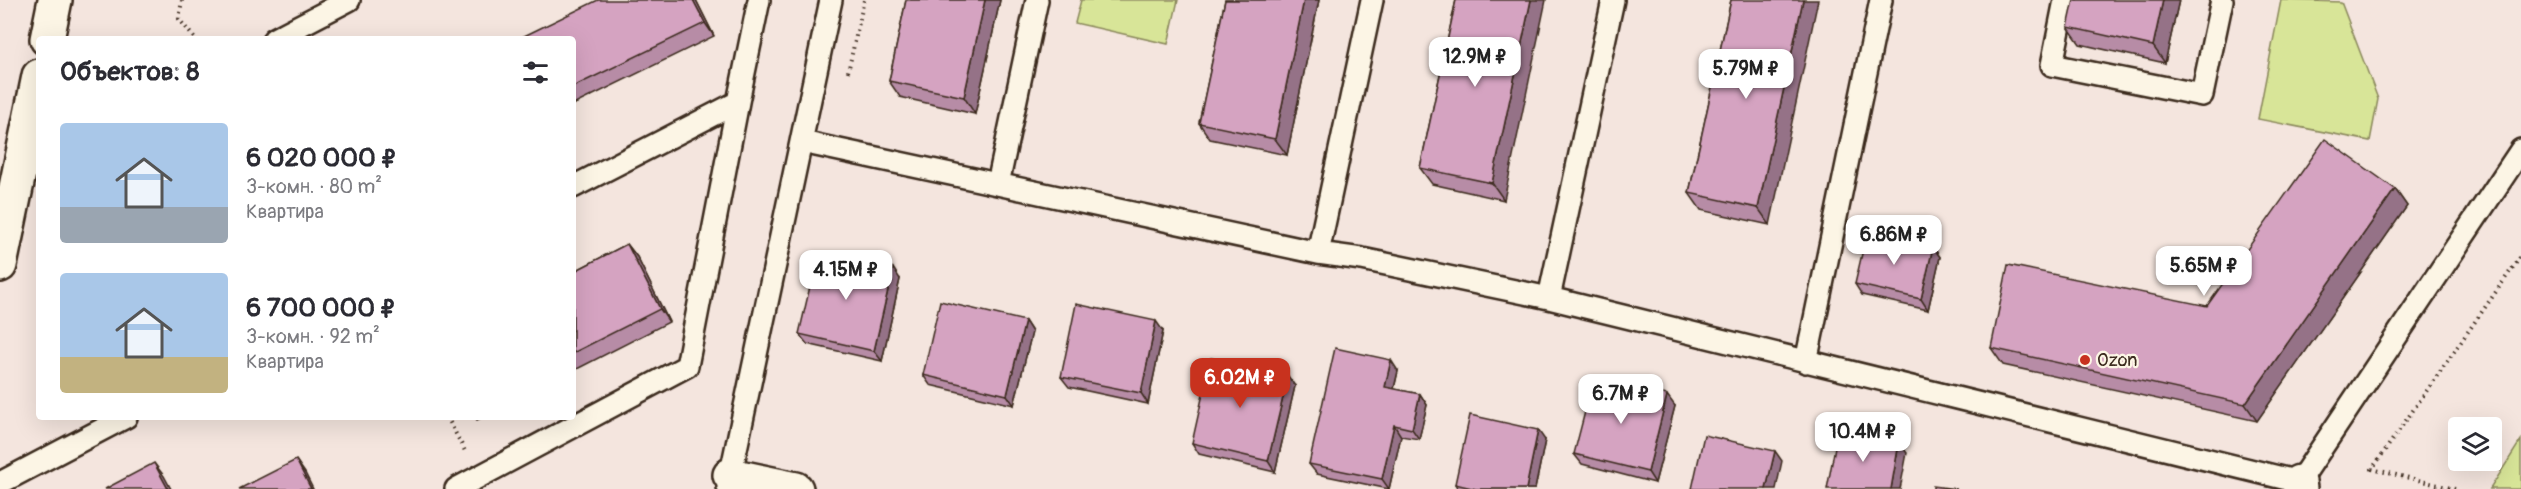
<!DOCTYPE html>
<html lang="ru">
<meta charset="utf-8">
<style>
body{margin:0;font-family:Pangolin,sans-serif;background:#f7f7f7;color:#2b2b33;height:100vh;display:flex;flex-direction:column;font-size:22px;white-space:nowrap}
*{box-sizing:border-box;margin:0}
p{font-size:20px;color:#7c7c81}
.icon{flex:none;width:33px;height:33px;fill:none;stroke:currentColor;stroke-width:2;stroke-linecap:round;stroke-linejoin:round}
.map{position:relative;flex:1;overflow:hidden}
.side{position:absolute;left:36px;top:36px;width:540px;height:384px;display:flex;flex-direction:column;background:#fff;border-radius:6px;box-shadow:0 6px 24px #0002}
.side>*{flex:none}
.controls{position:absolute;left:2448px;top:417px;display:grid;gap:12px}
.controls a{display:grid;place-items:center;width:54px;height:54px;border-radius:6px;background:#fff;box-shadow:0 6px 24px #0002;font-size:30px}
.price{position:absolute;translate:-50% -51px;padding:0 14px;border-radius:12px;background:#fff;color:#222;font-size:20px;line-height:39px;filter:drop-shadow(0 2px 3px #0008)}
.price::after{content:'';position:absolute;left:50%;top:36px;width:18px;height:14px;margin-left:-9px;background:inherit;clip-path:polygon(0 0,100% 0,50% 100%)}
.price.selected{background:#c8321e;color:#fff}
ul{padding:0;list-style:none}
li{display:flex;align-items:center;gap:18px;height:150px;padding:0 24px}
li span{display:grid;place-items:center;flex:none;width:168px;height:120px;border-radius:6px;color:#555}
li>.icon{margin-inline-start:auto}
span .icon{width:72px;height:72px;fill:#fffc;stroke-width:1}
li b{font-size:26px}
h2{display:flex;justify-content:space-between;align-items:center;height:72px;padding:0 24px;font-size:26px}
.map>svg:first-child{display:block}
.green{fill:#d8e598;stroke:#8a885b;stroke-width:1.5}
.lines{fill:none;stroke-linecap:round;stroke-linejoin:round}
.service-casing{stroke:#3b2a1e;stroke-width:26}
.minor-casing{stroke:#3b2a1e;stroke-width:38}
.tertiary-casing{stroke:#3b2a1e;stroke-width:38}
.path{stroke:#3b2a1e;stroke-width:4;stroke-dasharray:1.5 4.5;stroke-linecap:butt}
.service{stroke:#fcf5e5;stroke-width:21}
.minor{stroke:#fcf5e5;stroke-width:33}
.tertiary{stroke:#fcf5e5;stroke-width:33}
.wall{fill:#b78ca6;stroke:#3b2a1e;stroke-width:1.5}
.shaded-wall{fill:#957287;stroke:#3b2a1e;stroke-width:1.5}
.building{fill:#d5a3c1;stroke:#3b2a1e;stroke-width:1.5}
.poi-dot{fill:#c8321e;stroke:#fcf5e5;stroke-width:2}
.labels{text-anchor:middle;dominant-baseline:central;stroke-width:4.5;stroke-linejoin:round;paint-order:stroke}
.poi-label{font-size:18px;fill:#3b2a1e;stroke:#fcf5e5;text-anchor:start}
</style>
<div class="map">
<svg width="2521" height="489" viewBox="0 0 2521 489">
<rect width="100%" height="100%" fill="#f4e5de"/>
<filter id="ink" filterUnits="userSpaceOnUse"><feTurbulence type="fractalNoise" baseFrequency=".0167" numOctaves="2"/><feDisplacementMap in="SourceGraphic" scale="12" xChannelSelector="R" yChannelSelector="G"/><feConvolveMatrix kernelMatrix="1 2 1 2 8 2 1 2 1" color-interpolation-filters="sRGB"/></filter>
<g filter="url(#ink)">
<!-- green -->
<path class="green" d="M1081 0H1178L1168 44 1075 23Z
M2281 0 2341 2 2378 99 2370 141 2258 119Z
M2521 440V489H2490Z"/>
<g class="lines">
<defs>
<path id="service" d="M2065 0 2052 65 2202 95 2222 0
M274 39 349 0
M802 142 1318 253 1372 0
M998 184 1037 0
M573 187 738 102 759 0
M1318 253 1362 259 1549 298 2299 482 2521 150
M1549 298 1613 0
M1806 362 1881 0
M0 483 126 417
M728 487 831 0
M456 489 687 366 738 102"/>
<path id="minor" d="M730 475 796 489
M2299 482 2300 489"/>
<path id="tertiary" d="M47 39 55 0
M0 265 39 76"/>
</defs>
<!-- service casing -->
<use href="#service" class="service-casing"/>
<!-- minor casing -->
<use href="#minor" class="minor-casing"/>
<!-- tertiary casing -->
<use href="#tertiary" class="tertiary-casing"/>
<!-- path -->
<path class="path" d="M182 0 179 19 195 39
M848 72 864 0
M447 417 465 451
M2455 489 2372 469 2521 256"/>
<!-- service -->
<use href="#service" class="service"/>
<!-- minor -->
<use href="#minor" class="minor"/>
<!-- tertiary -->
<use href="#tertiary" class="tertiary"/>
</g>
<!-- wall -->
<path class="wall" d="M696 0 714 36 573 105V39Z
M906 0H1000L975 114 900 97 889 81Z
M1225 0H1319L1287 155 1210 139 1199 123Z
M1456 0 1504 200 1432 184 1420 168Z
M1731 0 1770 225 1701 210 1689 193Z
M2179 0 2165 63 2080 44 2068 27Z
M2395 189 2407 206 2257 421 2003 365 1991 348 2207 306Z
M627 244 637 257 669 322 573 371V272Z
M1933 247 1940 257 1928 310 1862 295 1855 284Z
M900 279 882 361 807 344 799 334Z
M1025 321 1032 332 1014 405 930 385 923 375Z
M1163 331 1148 404 1069 387 1061 377Z
M1398 371 1394 389 1420 394 1427 405 1419 439 1401 436 1389 489 1317 474 1309 464Z
M1295 386 1275 472 1199 454 1192 443Z
M1675 406 1655 483 1582 464 1574 454Z
M475 417H483L477 420Z
M1545 440 1535 489H1458L1455 484Z"/>
<!-- shaded-wall -->
<path class="shaded-wall" d="M693 0H696L714 36 705 23Z
M985 0H1000L975 114 964 97Z
M1304 0H1319L1287 155 1275 139Z
M1531 0H1546L1504 200 1492 183Z
M1803 0H1818L1770 225 1758 208Z
M2163 0H2179L2165 63 2153 46Z
M2395 189 2407 206 2257 421 2245 404Z
M627 244 637 257 669 322 660 309Z
M1933 247 1940 257 1928 310 1921 299Z
M893 268 900 279 882 361 874 351Z
M1025 321 1032 332 1014 405 1007 395Z
M1156 321 1163 331 1148 404 1141 393Z
M1391 360 1398 371 1392 397 1385 387Z
M1288 376 1295 386 1275 472 1268 461Z
M1420 394 1427 405 1419 439 1412 429Z
M1667 395 1675 406 1655 483 1648 472Z
M1394 425 1401 436 1389 489 1382 479Z
M1538 430 1545 440 1535 489H1526Z
M1899 443 1907 453 1900 489H1891Z
M1775 451 1782 461 1776 489H1766Z
M296 460 305 473 313 489H311Z
M154 463 164 476 171 489H168Z"/>
<!-- building -->
<path class="building" d="M598 0H693L705 23 573 87V39H518Z
M906 0H985L964 97 889 81Z
M1225 0H1304L1275 139 1199 123Z
M1456 0H1531L1492 183 1420 168Z
M1731 0H1803L1758 208 1689 193Z
M2074 0H2163L2153 46 2068 27Z
M2325 139 2395 189 2245 404 1991 348 2008 265 2207 306Z
M1867 232 1933 247 1921 299 1855 284Z
M627 244 660 309 573 353V272Z
M818 252 893 268 874 351 799 334Z
M940 301 1025 321 1007 395 923 375Z
M1076 304 1156 321 1141 393 1061 377Z
M1335 348 1391 360 1385 387 1420 394 1412 429 1394 425 1382 479 1309 464Z
M1211 358 1288 376 1268 461 1192 443Z
M1594 377 1667 395 1648 472 1574 454Z
M1470 415 1538 430 1526 489H1476L1455 484Z
M1838 431 1899 443 1891 489H1827Z
M1704 435 1775 451 1766 489H1692Z
M296 460 311 489H239Z
M154 463 168 489H105Z
M1933 486 1957 489H1933Z"/>
</g>
<!-- markers -->
<circle class="poi-dot" cx="2085" cy="360" r="6"/>
<g class="labels">
<!-- poi labels -->
<g class="poi-label">
<text x="2097" y="360">Ozon</text>
</g>
</g>
</svg>
<div class="controls">
<a><svg class="icon" aria-label="layers" viewBox="0 0 24 24"><path d="M12 4l9 5-9 5-9-5zM3 14l9 5 9-5"/></svg></a>
</div>
<b class="price" style="left:1475px;top:88px">12.9M ₽</b>
<b class="price" style="left:1746px;top:100px">5.79M ₽</b>
<b class="price" style="left:1894px;top:266px">6.86M ₽</b>
<b class="price" style="left:2204px;top:297px">5.65M ₽</b>
<b class="price" style="left:846px;top:301px">4.15M ₽</b>
<b class="price selected" style="left:1240px;top:409px">6.02M ₽</b>
<b class="price" style="left:1621px;top:425px">6.7M ₽</b>
<b class="price" style="left:1863px;top:463px">10.4M ₽</b>
<section class="side">
<h2>Объектов: 8<svg class="icon" aria-label="filters" viewBox="0 0 24 24"><path d="M4 7h16M4 17h16"/><circle cx="9" cy="7" r="2"/><circle cx="15" cy="17" r="2"/></svg></h2>
<ul>
<li><span style="background:linear-gradient(#a9c7e8 70%,#9aa5b1 0)"><svg class="icon" aria-label="home" viewBox="0 0 24 24"><path d="M3 11l9-7 9 7M6 9v11h12V9"/></svg></span><div><b>6 020 000 ₽</b><p>3-комн. · 80 m²</p><p>Квартира</p></div></li>
<li><span style="background:linear-gradient(#a9c7e8 70%,#c2b280 0)"><svg class="icon" aria-label="home" viewBox="0 0 24 24"><path d="M3 11l9-7 9 7M6 9v11h12V9"/></svg></span><div><b>6 700 000 ₽</b><p>3-комн. · 92 m²</p><p>Квартира</p></div></li>
</ul>
</section>
</div>
